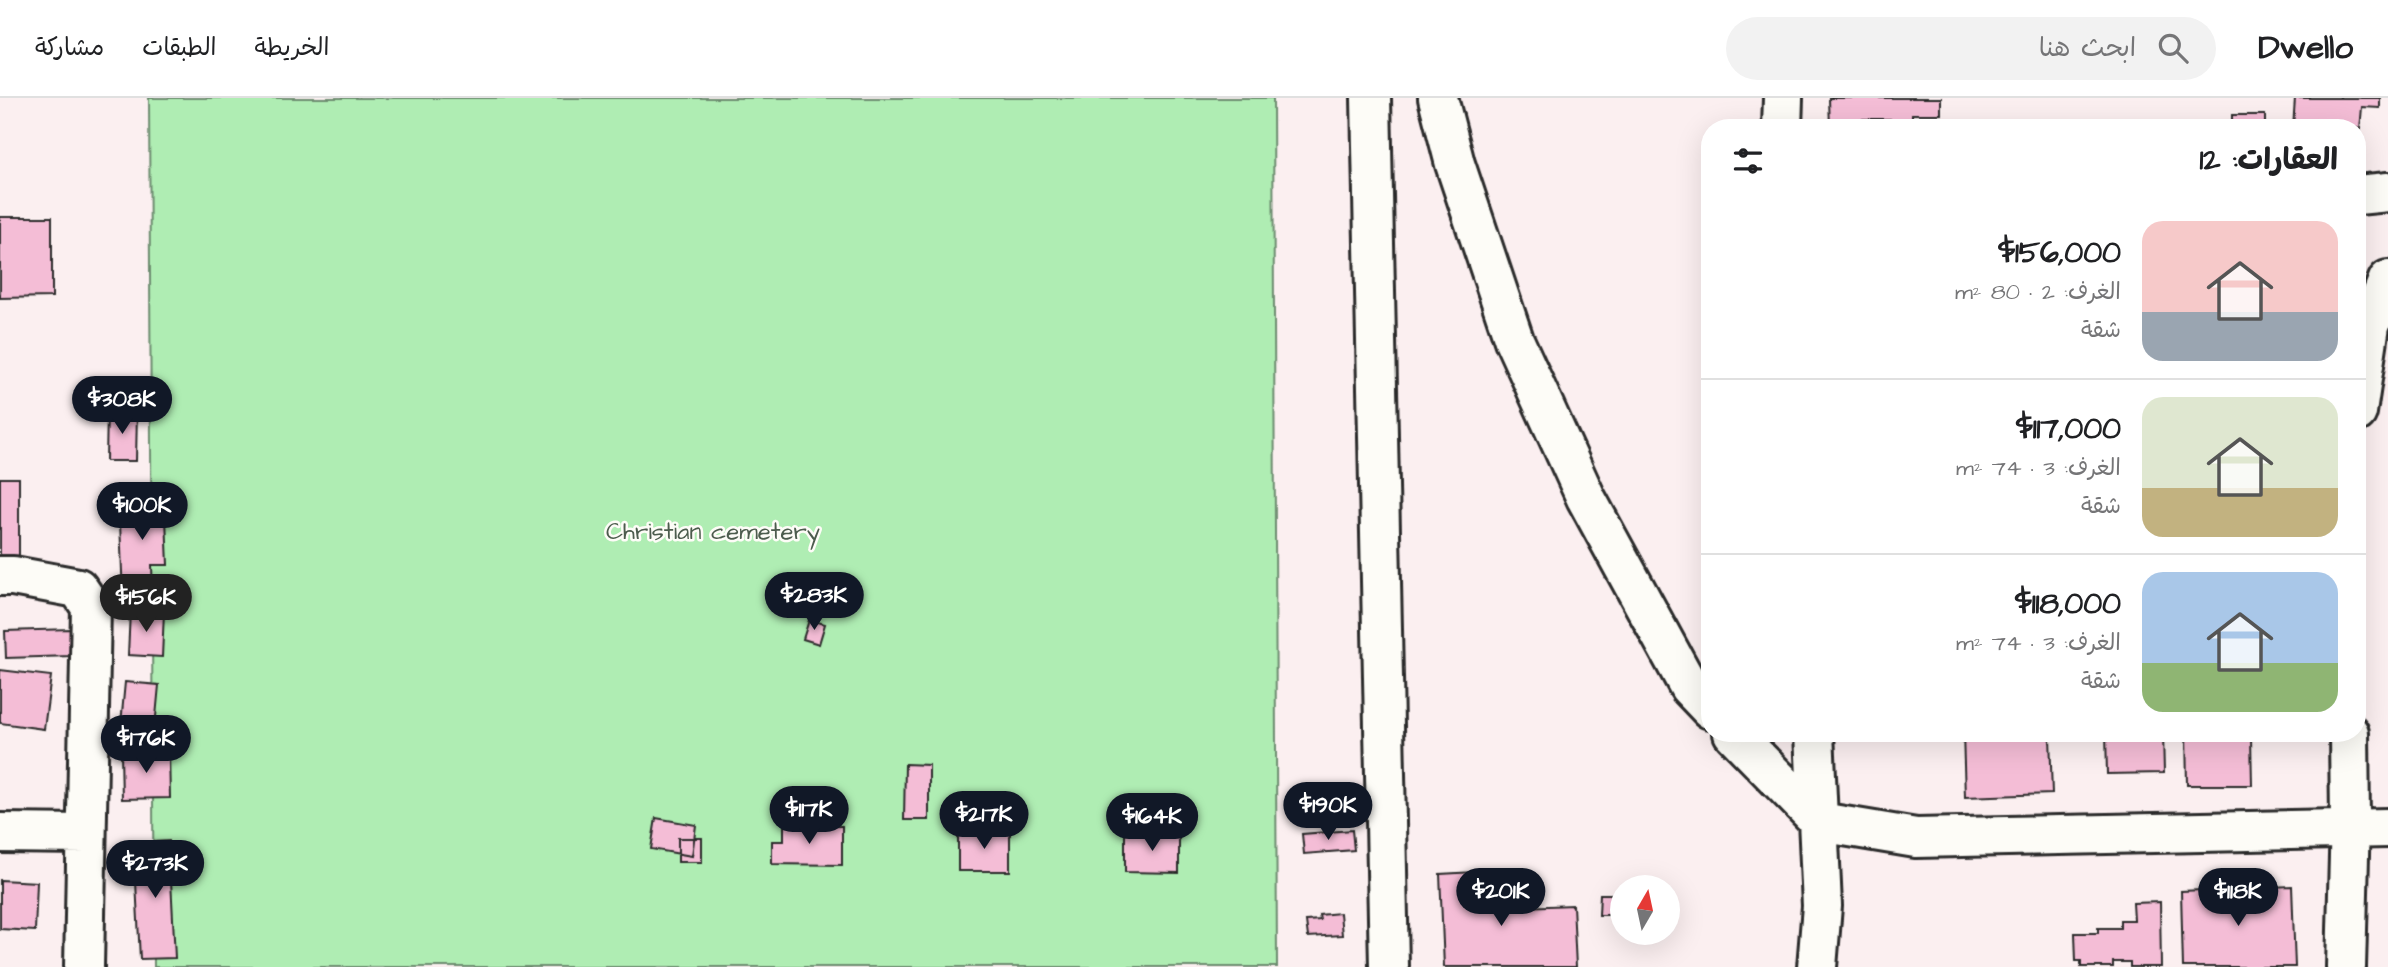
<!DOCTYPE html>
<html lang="ar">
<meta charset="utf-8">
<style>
body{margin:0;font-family:"Architects Daughter","Playpen Sans Arabic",sans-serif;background:#f2f2f2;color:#202124;direction:rtl;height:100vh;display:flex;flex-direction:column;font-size:26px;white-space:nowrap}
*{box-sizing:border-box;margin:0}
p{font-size:23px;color:#757577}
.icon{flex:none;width:38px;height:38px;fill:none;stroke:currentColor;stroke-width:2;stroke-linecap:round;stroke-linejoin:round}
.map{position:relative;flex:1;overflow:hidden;direction:ltr}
.drawer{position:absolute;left:1701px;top:21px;width:665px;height:623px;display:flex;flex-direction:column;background:#fff;border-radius:28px;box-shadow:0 7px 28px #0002;direction:rtl}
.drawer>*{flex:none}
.needle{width:46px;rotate:9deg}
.controls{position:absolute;left:1610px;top:777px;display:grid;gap:14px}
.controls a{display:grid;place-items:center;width:70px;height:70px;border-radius:50%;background:#fff;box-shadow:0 7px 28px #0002;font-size:35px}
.price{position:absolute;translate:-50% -60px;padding:0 16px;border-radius:24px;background:#111827;color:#fff;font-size:23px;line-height:46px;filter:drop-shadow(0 2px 4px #0008)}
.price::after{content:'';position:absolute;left:50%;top:42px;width:21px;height:16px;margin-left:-10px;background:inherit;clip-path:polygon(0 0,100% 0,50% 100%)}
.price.selected{background:#222;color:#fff}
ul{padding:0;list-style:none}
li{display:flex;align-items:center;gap:21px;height:175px;padding:0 28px}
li+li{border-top:2px solid #e0e0e0}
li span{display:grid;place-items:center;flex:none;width:196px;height:140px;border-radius:21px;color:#555}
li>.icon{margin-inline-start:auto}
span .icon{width:84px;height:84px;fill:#fffc;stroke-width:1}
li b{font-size:30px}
h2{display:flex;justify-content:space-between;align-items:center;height:84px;padding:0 28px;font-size:30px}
header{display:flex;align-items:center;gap:42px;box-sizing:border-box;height:98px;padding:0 35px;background:#fff;border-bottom:2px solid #e0e0e0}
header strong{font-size:33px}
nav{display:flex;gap:38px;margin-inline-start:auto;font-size:24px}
.search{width:490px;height:63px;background:#f2f2f2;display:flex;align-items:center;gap:18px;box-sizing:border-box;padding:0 24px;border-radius:38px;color:#757577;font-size:26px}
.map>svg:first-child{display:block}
.green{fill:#afedb3;stroke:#6d8c6f;stroke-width:2}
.building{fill:#f4bdd6;stroke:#2b2b2b;stroke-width:2}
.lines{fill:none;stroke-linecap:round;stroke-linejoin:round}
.street-casing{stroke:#2b2b2b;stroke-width:44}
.street{stroke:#fdfcf7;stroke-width:38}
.labels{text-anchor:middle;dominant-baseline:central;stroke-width:5;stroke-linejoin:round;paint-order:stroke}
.park-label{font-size:24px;fill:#4c5c4d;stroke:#fdfcf7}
</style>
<header>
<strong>Dwello</strong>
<div class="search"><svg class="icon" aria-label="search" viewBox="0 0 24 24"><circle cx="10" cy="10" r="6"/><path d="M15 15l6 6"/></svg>ابحث هنا</div>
<nav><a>الخريطة</a><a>الطبقات</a><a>مشاركة</a></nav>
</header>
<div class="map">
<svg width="2388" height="869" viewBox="0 0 2388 869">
<rect width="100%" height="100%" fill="#fbeff0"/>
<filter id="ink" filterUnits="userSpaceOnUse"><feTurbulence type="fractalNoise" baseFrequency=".0143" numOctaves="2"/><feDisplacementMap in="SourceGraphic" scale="14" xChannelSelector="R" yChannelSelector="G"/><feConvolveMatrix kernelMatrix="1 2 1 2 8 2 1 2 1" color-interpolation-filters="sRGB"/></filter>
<g filter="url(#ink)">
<!-- green -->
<path class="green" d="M149 0H1273L1277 869H154Z"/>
<!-- building -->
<path class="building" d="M1829 0H1941V16H1912V28H1890V21H1862L1863 30H1830Z
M2295 0H2380V10L2362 9 2360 32 2357 30H2293Z
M2232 17H2265V30H2232Z
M0 119H52V199L0 200Z
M107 312H137L136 363H106Z
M0 380H19V458H0Z
M165 397 168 467H152L153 498 123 499 119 399Z
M130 513 164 514 162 559 128 557Z
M809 522 825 526 819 546 803 541Z
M71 531 72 558 6 560 5 533Z
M0 572 51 578 44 631 0 625Z
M125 584 159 587 154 640 120 637Z
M1963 635H2033L2034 639 2050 638 2052 696 1965 699Z
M2106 635H2163L2164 675 2107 676Z
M2186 635H2276V639H2251L2252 687H2187Z
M169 653 170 700 122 701 121 654Z
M905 666 929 667V722H904Z
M656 720 696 727 692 758 651 751Z
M784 728H842V767L772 766V743H784Z
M1352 732 1354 752 1304 756 1302 736Z
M958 733H1010V773H958Z
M1125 736H1179V775L1125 774Z
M678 740H702V764H678Z
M169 743 175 860 140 861 134 745Z
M1493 773 1495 810 1573 807 1576 869H1444L1440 776Z
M0 782 37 784 35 833 0 831Z
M2292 788 2295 869H2183L2181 793Z
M1600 796H1622V817H1599Z
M2160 804 2161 869H2130V864H2113V869H2081V863H2076L2075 835H2098V830H2120V822H2134L2133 805Z
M1340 815 1342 837 1308 839 1306 823 1320 822 1319 817Z"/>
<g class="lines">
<defs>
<path id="street" d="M1371 0 1389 869
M1438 0 1455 66 1514 242 1586 400 1689 589 1710 611
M1782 30 1783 0
M2357 97 2388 94
M2357 314 2370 227 2388 182
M0 478H13L78 490 91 509 84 869
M1733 635 1820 724 1916 740 2388 730
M1814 635 1822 808 1817 869
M0 735 86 736
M2346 869 2350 721 2349 635"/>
</defs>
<!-- street casing -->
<use href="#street" class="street-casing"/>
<!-- street -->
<use href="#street" class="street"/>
</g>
</g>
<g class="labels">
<!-- park labels -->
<g class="park-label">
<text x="713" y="434">Christian cemetery</text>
</g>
</g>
</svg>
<div class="controls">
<a><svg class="needle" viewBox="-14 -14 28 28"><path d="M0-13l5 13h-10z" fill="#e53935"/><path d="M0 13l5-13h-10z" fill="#757577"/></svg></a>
</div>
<b class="price" style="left:122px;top:338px">$308K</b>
<b class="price" style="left:142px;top:444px">$100K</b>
<b class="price" style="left:814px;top:534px">$283K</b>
<b class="price selected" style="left:146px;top:536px">$156K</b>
<b class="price" style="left:146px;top:677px">$176K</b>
<b class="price" style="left:1328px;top:744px">$190K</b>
<b class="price" style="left:809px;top:748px">$117K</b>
<b class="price" style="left:984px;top:753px">$217K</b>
<b class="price" style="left:1152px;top:755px">$164K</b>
<b class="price" style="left:155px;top:802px">$273K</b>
<b class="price" style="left:1501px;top:830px">$201K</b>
<b class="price" style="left:2238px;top:830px">$118K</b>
<section class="drawer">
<h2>العقارات: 12<svg class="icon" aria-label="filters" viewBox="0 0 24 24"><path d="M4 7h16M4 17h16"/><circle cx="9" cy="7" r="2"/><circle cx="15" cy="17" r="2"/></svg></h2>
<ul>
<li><span style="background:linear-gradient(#f6c9c9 65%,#9aa5b1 0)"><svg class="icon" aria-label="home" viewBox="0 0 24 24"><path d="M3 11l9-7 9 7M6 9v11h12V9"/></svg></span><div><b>$156,000</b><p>الغرف: 2 · 80 m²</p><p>شقة</p></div></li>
<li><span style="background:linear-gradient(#dfe7d0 65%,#c2b280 0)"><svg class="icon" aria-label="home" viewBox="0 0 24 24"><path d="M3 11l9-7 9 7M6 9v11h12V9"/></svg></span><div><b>$117,000</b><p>الغرف: 3 · 74 m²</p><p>شقة</p></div></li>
<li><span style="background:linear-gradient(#a9c7e8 65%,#8fb573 0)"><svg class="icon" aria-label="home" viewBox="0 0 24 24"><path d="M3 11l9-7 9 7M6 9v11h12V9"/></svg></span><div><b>$118,000</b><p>الغرف: 3 · 74 m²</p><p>شقة</p></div></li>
</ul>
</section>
</div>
